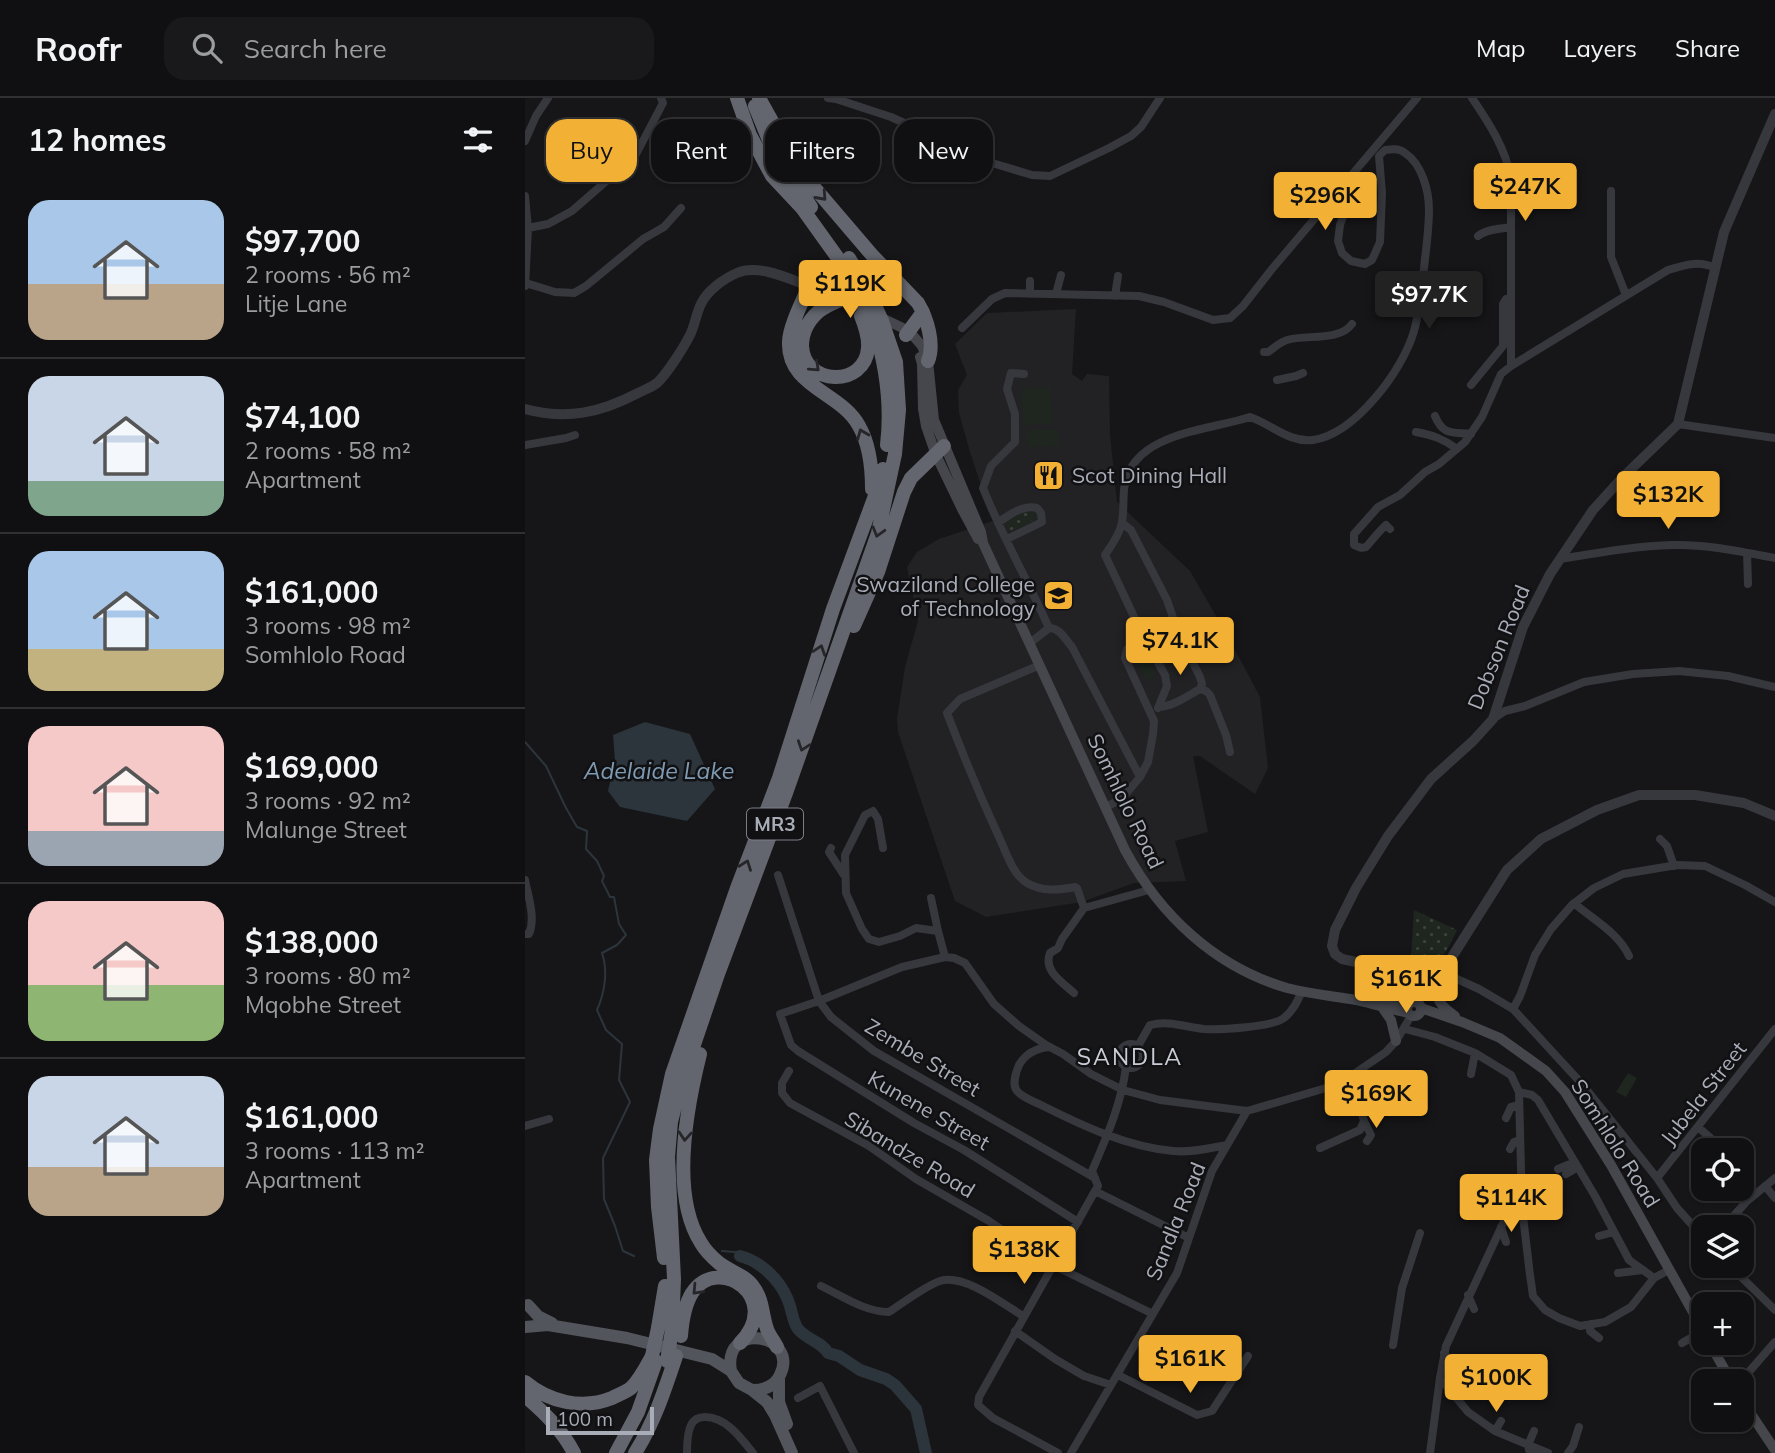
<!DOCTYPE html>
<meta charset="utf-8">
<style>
body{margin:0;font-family:Mulish,sans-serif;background:#19191b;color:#f1f3f6;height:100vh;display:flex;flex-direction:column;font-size:26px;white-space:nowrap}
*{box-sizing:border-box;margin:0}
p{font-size:23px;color:#9c9d9f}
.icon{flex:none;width:38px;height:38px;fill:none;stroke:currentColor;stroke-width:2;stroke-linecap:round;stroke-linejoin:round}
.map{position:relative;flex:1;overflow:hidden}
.side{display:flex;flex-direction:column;background:#101012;width:525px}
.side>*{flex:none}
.guide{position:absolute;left:21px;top:21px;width:665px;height:63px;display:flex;gap:14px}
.fabs{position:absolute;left:1166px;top:1040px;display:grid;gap:14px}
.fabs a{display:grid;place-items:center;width:63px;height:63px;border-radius:14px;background:#101012;box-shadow:0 2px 5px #0004,0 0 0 2px #303032;font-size:35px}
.scale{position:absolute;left:21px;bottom:18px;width:108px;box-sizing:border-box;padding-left:7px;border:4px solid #a8adb8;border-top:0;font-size:19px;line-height:24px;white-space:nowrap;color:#a8adb8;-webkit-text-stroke:5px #111113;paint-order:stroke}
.price{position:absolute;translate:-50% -60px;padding:0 16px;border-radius:7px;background:#f2b134;color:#111;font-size:23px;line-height:46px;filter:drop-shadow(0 2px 4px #0008)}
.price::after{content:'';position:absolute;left:50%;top:42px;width:21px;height:16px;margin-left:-10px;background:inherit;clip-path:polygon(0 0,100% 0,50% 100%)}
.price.selected{background:#222;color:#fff}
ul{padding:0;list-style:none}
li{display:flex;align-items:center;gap:21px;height:175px;padding:0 28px}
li+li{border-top:2px solid #303032}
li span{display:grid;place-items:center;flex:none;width:196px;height:140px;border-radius:21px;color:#555}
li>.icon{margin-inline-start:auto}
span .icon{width:84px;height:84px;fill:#fffc;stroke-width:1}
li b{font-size:30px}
h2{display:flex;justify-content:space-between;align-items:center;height:84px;padding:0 28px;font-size:30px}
.tag{padding:0 24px;border-radius:21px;background:#101012;box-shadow:0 2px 5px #0004,0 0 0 2px #303032;font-size:24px;line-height:63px}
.tag.selected{background:#f2b134;color:#111}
header{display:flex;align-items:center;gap:42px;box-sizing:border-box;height:98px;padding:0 35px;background:#101012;border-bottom:2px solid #303032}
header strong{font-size:33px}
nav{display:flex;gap:38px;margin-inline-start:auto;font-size:24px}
.search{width:490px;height:63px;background:#19191b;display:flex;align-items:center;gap:18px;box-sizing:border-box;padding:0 24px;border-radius:21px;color:#9c9d9f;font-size:26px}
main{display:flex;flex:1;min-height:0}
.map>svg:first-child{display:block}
.built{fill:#222225}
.grass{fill:url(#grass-dots)}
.park{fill:#1e261f}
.water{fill:#2c353c}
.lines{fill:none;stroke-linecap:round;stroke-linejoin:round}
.stream{stroke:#2c353c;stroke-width:2}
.river{stroke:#2c353c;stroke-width:12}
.minor{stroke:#37383d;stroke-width:8}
.tertiary{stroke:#37383d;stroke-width:10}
.secondary{stroke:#45474d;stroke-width:10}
.primary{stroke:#53555c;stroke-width:12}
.motorway{stroke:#63666e;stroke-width:14}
.motorway-bridge{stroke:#63666e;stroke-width:14}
.oneway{stroke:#26262a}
.labels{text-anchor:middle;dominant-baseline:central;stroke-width:5;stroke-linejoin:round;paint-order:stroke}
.shield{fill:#111113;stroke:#7b7e86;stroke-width:2}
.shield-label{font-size:19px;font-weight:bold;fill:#a8adb8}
.poi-label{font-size:21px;fill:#a8adb8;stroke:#111113;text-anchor:start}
.street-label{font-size:21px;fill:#a8adb8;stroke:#111113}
.water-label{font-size:23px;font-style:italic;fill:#7f9bb3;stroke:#111113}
.neighbourhood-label{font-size:23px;letter-spacing:2px;fill:#c9ccd4;stroke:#111113}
</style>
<header>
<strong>Roofr</strong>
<div class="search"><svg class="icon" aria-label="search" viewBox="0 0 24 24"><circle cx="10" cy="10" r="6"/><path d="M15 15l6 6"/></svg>Search here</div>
<nav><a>Map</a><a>Layers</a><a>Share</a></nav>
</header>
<main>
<section class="side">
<h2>12 homes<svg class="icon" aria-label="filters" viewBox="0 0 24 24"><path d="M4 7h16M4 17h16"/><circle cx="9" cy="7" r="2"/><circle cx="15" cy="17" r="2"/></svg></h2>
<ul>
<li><span style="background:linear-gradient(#a9c7e8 60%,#b9a48a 0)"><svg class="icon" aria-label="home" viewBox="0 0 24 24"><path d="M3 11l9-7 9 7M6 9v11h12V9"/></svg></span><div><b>$97,700</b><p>2 rooms · 56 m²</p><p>Litje Lane</p></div></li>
<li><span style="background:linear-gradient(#c9d6e8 75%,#7fa58c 0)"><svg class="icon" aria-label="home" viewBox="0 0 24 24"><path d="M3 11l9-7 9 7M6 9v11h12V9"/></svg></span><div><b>$74,100</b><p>2 rooms · 58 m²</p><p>Apartment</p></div></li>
<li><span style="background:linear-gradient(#a9c7e8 70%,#c2b280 0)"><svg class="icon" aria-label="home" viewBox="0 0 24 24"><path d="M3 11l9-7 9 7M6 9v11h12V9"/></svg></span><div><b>$161,000</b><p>3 rooms · 98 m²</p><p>Somhlolo Road</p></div></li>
<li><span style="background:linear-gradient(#f6c9c9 75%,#9aa5b1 0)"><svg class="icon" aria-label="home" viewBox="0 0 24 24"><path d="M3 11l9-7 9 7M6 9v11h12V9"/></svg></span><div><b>$169,000</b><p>3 rooms · 92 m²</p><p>Malunge Street</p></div></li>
<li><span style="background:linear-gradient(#f6c9c9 60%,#8fb573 0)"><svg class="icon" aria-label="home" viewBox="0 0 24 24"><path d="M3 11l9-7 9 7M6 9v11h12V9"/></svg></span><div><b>$138,000</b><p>3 rooms · 80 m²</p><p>Mqobhe Street</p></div></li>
<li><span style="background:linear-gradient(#c9d6e8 65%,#b9a48a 0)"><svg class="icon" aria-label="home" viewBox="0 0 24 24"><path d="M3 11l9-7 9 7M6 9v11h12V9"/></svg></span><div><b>$161,000</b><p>3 rooms · 113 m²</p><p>Apartment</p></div></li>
</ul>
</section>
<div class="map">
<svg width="1250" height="1355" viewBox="0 0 1250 1355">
<defs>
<pattern id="grass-dots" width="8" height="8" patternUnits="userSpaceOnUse" patternTransform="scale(1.75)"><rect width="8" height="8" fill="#1e261f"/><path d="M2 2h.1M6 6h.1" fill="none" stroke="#3c433d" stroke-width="1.8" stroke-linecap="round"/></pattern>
</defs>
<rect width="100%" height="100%" fill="#161618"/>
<!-- built -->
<path class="built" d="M551 211 547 276 557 283 562 276 584 278 585 337 592 404 665 473 705 542 735 599 743 670 730 696 675 658H668L683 734 650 743 661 783 609 785 557 804 461 819 430 803 373 634 372 621 380 569 393 523 382 469 392 454 414 441 468 423 445 354 434 315 433 292 442 277 430 246 462 215Z"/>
<!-- grass -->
<path class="grass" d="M507 411 513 415V418L501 427 484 433 480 422Z
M889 812 932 832C918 859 919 867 886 861Z"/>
<!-- park -->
<path class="park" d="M526 289 528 325 498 327 496 291Z
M534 331V348L502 349V332Z
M618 553 631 577 622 583 608 558Z
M1103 975 1112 980 1101 999 1091 994Z"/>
<!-- water -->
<path class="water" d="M120 624 165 636 190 691 162 723 95 709 83 693 90 663 88 637Z"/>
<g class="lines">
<!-- stream -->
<path class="stream" d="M0 644 21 668 41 710 52 729 62 733 61 751 72 763 79 778 77 783 85 799H89L94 826 101 837 92 847 77 855C83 873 80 894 72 912L81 932 97 946 94 982 105 1004 78 1060 79 1101 90 1128 98 1153 109 1158
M197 1153 210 1154 215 1158"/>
<!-- river -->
<path class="river" d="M215 1158C235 1163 254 1181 262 1200 267 1210 267 1223 273 1231 282 1242 296 1243 303 1255L314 1258 335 1272 361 1281 370 1287 391 1311 401 1355"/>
<!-- minor -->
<path class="minor" d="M303 0 311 1 366 19 467 65 507 77 525 78 584 50 606 38 616 29 635 0
M947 0C964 25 981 51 986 81V268
M0 43 11 18 23 0
M1086 93V159L1101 197
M0 98 3 130 0 188
M3 130 23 126 47 113 110 58 138 5 136 0
M953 138C961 131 975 131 986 129
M505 183V196
M1 185 30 194 49 195 61 188 118 141 139 129 156 110
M531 196 536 177
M590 198 593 178
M437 230 467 201 480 195 614 198 639 204 688 222 705 220 718 208 747 171 892 0
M739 254H743C749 250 755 244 762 242 781 236 814 244 827 226
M499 276 486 275 482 291 490 316V344L466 368 458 390C477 438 503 483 524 530
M752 282 771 278 778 275
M946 287 978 248V206L981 201 986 199
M910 318C918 338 928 334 946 336
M1153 326 1250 340
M891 334C907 337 919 341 932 351
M0 347 41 340 50 337
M473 425C483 417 499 406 512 410L516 415 517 424 482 441
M597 425 606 432 642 502 654 537 675 579 677 586 675 591C662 598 649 608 634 609
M865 431 861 427C855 432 844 446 841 449 836 451 833 449 829 447V436L853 409 875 397 900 374 914 366 940 344 957 319 976 276 986 268 1143 172C1160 167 1174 162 1190 170
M1222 455 1223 486
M1035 461C1072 455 1110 448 1148 447 1182 446 1217 454 1250 460
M618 538 640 577 642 588 633 610
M505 545 524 530C535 530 540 541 547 549L615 679
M515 567 435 601 422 615C438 657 455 698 474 739 481 754 488 777 502 785 517 794 534 792 550 789L552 790 559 810 624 792
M675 591 681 593 685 597 701 637 705 654
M968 621 980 613 1000 608 1059 584 1108 576 1154 573 1203 578 1250 589
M580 709 591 704 600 697 615 679 623 664 628 636 629 623 600 560 602 551 616 542 618 538 580 457C586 448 593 439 596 428 600 415 597 399 600 385 611 334 686 332 725 319 746 326 764 345 788 342 830 336 878 272 889 233 895 213 896 191 899 170 901 151 904 131 904 112 904 93 897 66 880 55 874 50 867 51 860 52L854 58 857 95 855 144 847 162 840 166 826 163 817 155 813 143 815 127 828 90 829 75
M1135 741 1142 748 1149 768
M306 750 304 754 319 777
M358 750 353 721 348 713 340 717 320 757 321 795 337 831 344 841 354 844 375 838 391 830 413 833
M253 777 294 903 306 919 349 953 570 1080
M0 782C3 798 11 820 4 836H0
M406 800 413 833 420 859
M1049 805C1067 821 1094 835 1104 858
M920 870 923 877 954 891 988 911 1057 986 1132 1080 1152 1110 1178 1139
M549 895C537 884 518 873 525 855L533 850 537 841 559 810
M988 911 995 898 1010 857 1026 831 1047 807 1069 790 1098 776 1152 767 1180 768 1220 787 1250 804
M880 931 910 939 950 955 986 977 994 994 997 1110 1005 1177 1008 1198 1020 1212 1034 1220 1055 1228 1080 1224 1106 1209 1129 1180 1144 1172
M594 958a12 12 0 1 1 24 0a12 12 0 1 1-24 0Z
M613 948 625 927C644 922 660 929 679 931 695 932 748 929 759 920 768 913 772 904 777 893
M525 949C511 950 501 955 494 967 491 974 487 987 492 993 497 999 508 1003 516 1007 556 1027 602 1049 648 1053 666 1055 684 1050 702 1047
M264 973 257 985V995L265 1005 344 1048 391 1081 464 1123 528 1167 628 1216
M946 976 950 955
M994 994 1007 997 1013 1002 1070 1098 1104 1162 1129 1180
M981 1020 986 1009 994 1007
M839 1023 846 1037 842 1043
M0 1028 24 1021
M1173 1029 1198 1051
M795 1050 835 1032 839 1023 826 978
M985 1051 989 1044 995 1042
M1033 1071 1050 1064
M1041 1076 1053 1069
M1132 1080 1250 931
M1240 1088 1250 1100
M570 1093 664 1140
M1206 1121 1214 1129
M553 1124 439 1052 389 1025 273 953 266 947 255 916 294 903 377 869 420 859 429 860 440 865 469 906 494 928 521 947 538 956 566 976 598 992 635 1002 722 1013 801 990 826 978 861 954 871 943 886 918
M976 1129 981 1144
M1199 1129 1221 1104 1250 1080
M1074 1138 1089 1134
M1204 1167 1250 1212
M1093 1175 1118 1172
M296 1188C317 1198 340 1214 364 1214 378 1205 400 1188 415 1183 439 1175 478 1206 498 1218
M943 1197 949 1211
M1066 1226 1065 1233 1074 1240
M490 1233 530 1261 559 1278 586 1287
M1157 1245 1178 1233
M868 1247 877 1190 895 1135
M919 1255 933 1274
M593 1277 672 1317 687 1313 723 1258
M915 1280 943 1314 970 1333 1023 1355
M1216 1283 1250 1244
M273 1300 295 1288 329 1355
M970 1333 976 1323
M162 1355C162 1347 162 1335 166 1327 169 1321 174 1319 180 1319 201 1319 216 1340 228 1355
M533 1355 468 1320 453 1307 454 1299 570 1093 573 1088 567 1073C582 1038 596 1007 601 969
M546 1355 652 1175 687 1073 722 1013
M905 1355 915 1280 921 1248 981 1119 997 1110
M1008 1355 1004 1352 1003 1347 1009 1333
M1043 1355 1048 1348 1054 1329"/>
<!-- tertiary -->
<path class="tertiary" d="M0 311C42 322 75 315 113 295 119 292 127 289 132 285 142 276 159 249 165 237 170 227 171 216 176 206 182 193 198 181 212 175 234 166 262 180 284 188
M920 870 831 864 817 861 810 856 807 848 810 832 831 790 863 738 906 681 948 643 968 621 998 529 1025 476 1068 412 1097 380 1153 326 1199 134 1250 16
M890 904 920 870 982 772 1016 741 1072 712 1114 697H1170L1219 705 1250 718"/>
<!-- secondary -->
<path class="secondary" d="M284 188 317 201 384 233 397 248 403 263 409 322 456 434 458 445 600 752C635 817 690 869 762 890 785 896 808 898 831 902 848 906 866 911 883 915
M395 259 397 266 398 311 401 328 411 357 438 413 453 441
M910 883C912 902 913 906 930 918
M882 911a7 7 0 1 1 14 0a7 7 0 1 1-14 0Z
M858 904 884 905
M857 909 866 922 871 943
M896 910 937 924 975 940 1021 973 1040 994 1086 1067 1178 1232
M1184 1244 1206 1283
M1216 1301 1250 1352"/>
<!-- primary -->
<path class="primary" d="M3 1207 13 1218 27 1225
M0 1229 23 1227 102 1240 187 1261 206 1273 214 1285 227 1292 242 1304 250 1317 267 1355
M206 1273C197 1222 275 1236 255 1277 250 1288 239 1292 227 1292
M254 1279V1304L262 1326"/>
<!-- motorway -->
<path class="motorway" d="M212 0 225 37 247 78 277 110 315 163
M234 0 268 61 288 88 347 157 393 205C402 220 410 246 403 263
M230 8 246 47 286 109
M284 188C278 202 264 229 264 244 262 289 316 294 334 328 345 347 347 370 347 391
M317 201C309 205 300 208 293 214 283 223 277 235 277 248 279 288 340 290 343 250 344 239 340 228 336 218
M349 228C361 267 367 306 362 347
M381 237 398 214
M329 528 353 474 379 394 386 380 419 348
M175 956C162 1008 145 1097 176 1145 180 1152 188 1160 194 1165 205 1174 221 1177 229 1190 238 1202 237 1217 242 1231 244 1237 249 1243 252 1249
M139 1160 133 1109 131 1062 135 1031 147 976 212 790 254 680 308 511 354 387 358 371
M133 1230 140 1188
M147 1232 149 1181 143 1059 146 1024 155 988 193 876 261 695 353 435 370 356 374 312 371 264 357 223
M156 1238C157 1224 159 1208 167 1195 193 1155 259 1200 215 1245
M0 1284C24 1304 57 1312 87 1300 93 1297 101 1294 106 1290 115 1281 121 1269 127 1258
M0 1298C20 1315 37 1332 49 1355
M91 1355 113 1314 131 1263
M110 1355C129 1325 140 1291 151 1258"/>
<!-- motorway-bridge -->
<path class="motorway-bridge" d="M324 160 342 190 357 223
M315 163 349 228
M127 1258 133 1230
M142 1263 147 1232"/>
</g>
<!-- one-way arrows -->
<defs><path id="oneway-chevron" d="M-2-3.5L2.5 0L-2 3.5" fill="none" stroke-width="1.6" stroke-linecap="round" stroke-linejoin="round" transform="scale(1.75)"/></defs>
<g class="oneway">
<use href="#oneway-chevron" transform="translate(297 98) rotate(48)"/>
<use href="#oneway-chevron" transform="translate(290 269) rotate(42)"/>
<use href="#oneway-chevron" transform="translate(337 336) rotate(-112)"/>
<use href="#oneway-chevron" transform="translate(353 434) rotate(106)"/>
<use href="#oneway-chevron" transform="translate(295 552) rotate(-72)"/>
<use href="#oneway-chevron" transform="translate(278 648) rotate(109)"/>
<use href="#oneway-chevron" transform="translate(221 767) rotate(-70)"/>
<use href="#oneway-chevron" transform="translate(160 1038) rotate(94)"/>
<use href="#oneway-chevron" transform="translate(172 1192) rotate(133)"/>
</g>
<!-- icons -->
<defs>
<symbol id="restaurant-square" viewBox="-11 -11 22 22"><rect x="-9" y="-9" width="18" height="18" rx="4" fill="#f2b134" stroke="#111113"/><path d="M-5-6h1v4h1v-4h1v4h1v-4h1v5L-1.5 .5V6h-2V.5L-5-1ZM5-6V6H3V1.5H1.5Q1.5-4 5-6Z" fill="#111"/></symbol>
<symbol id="university-square" viewBox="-11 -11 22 22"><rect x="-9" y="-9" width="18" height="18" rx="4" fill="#f2b134" stroke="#111113"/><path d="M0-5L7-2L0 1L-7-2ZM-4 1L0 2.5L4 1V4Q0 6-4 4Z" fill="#111"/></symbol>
</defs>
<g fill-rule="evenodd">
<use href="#restaurant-square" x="506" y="360" width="35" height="35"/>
<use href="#university-square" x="516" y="480" width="35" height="35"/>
</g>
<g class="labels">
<!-- shield labels -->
<rect class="shield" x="222" y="710.5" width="56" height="31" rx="5"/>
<g class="shield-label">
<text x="250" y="726">MR3</text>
</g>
<!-- poi labels -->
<g class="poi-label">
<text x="547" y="377">Scot Dining Hall</text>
<text x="510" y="486" text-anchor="end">Swaziland College<tspan x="510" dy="24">of Technology</tspan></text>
</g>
<!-- street labels -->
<g class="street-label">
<text transform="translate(973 549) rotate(-68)">Dobson Road</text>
<text transform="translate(601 703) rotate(64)">Somhlolo Road</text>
<text transform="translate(398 959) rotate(31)">Zembe Street</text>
<text transform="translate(1178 995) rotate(-52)">Jubela Street</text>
<text transform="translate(404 1012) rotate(30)">Kunene Street</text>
<text transform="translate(1091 1045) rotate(58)">Somhlolo Road</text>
<text transform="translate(385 1056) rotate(31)">Sibandze Road</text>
<text transform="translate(650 1123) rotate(-68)">Sandla Road</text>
</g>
<!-- water labels -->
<g class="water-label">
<text x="134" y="672">Adelaide Lake</text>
</g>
<!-- neighbourhood labels -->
<g class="neighbourhood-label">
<text x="605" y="958">SANDLA</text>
</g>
</g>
</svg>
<div class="fabs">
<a><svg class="icon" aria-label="locate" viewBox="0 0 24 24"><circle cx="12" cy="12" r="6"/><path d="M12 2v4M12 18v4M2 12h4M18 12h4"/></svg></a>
<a><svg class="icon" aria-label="layers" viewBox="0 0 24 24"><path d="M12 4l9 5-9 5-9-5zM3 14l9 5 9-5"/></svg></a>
<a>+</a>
<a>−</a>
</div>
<div class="scale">100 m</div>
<b class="price" style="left:1000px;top:125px">$247K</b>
<b class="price" style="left:800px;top:134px">$296K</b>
<b class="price" style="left:325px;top:222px">$119K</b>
<b class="price selected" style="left:904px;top:233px">$97.7K</b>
<b class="price" style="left:1143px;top:433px">$132K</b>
<b class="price" style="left:655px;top:579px">$74.1K</b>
<b class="price" style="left:881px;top:917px">$161K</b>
<b class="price" style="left:851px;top:1032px">$169K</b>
<b class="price" style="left:986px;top:1136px">$114K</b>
<b class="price" style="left:499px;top:1188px">$138K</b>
<b class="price" style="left:665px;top:1297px">$161K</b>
<b class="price" style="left:971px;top:1316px">$100K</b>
<div class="guide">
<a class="tag selected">Buy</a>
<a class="tag">Rent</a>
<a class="tag">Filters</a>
<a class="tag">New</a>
</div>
</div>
</main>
